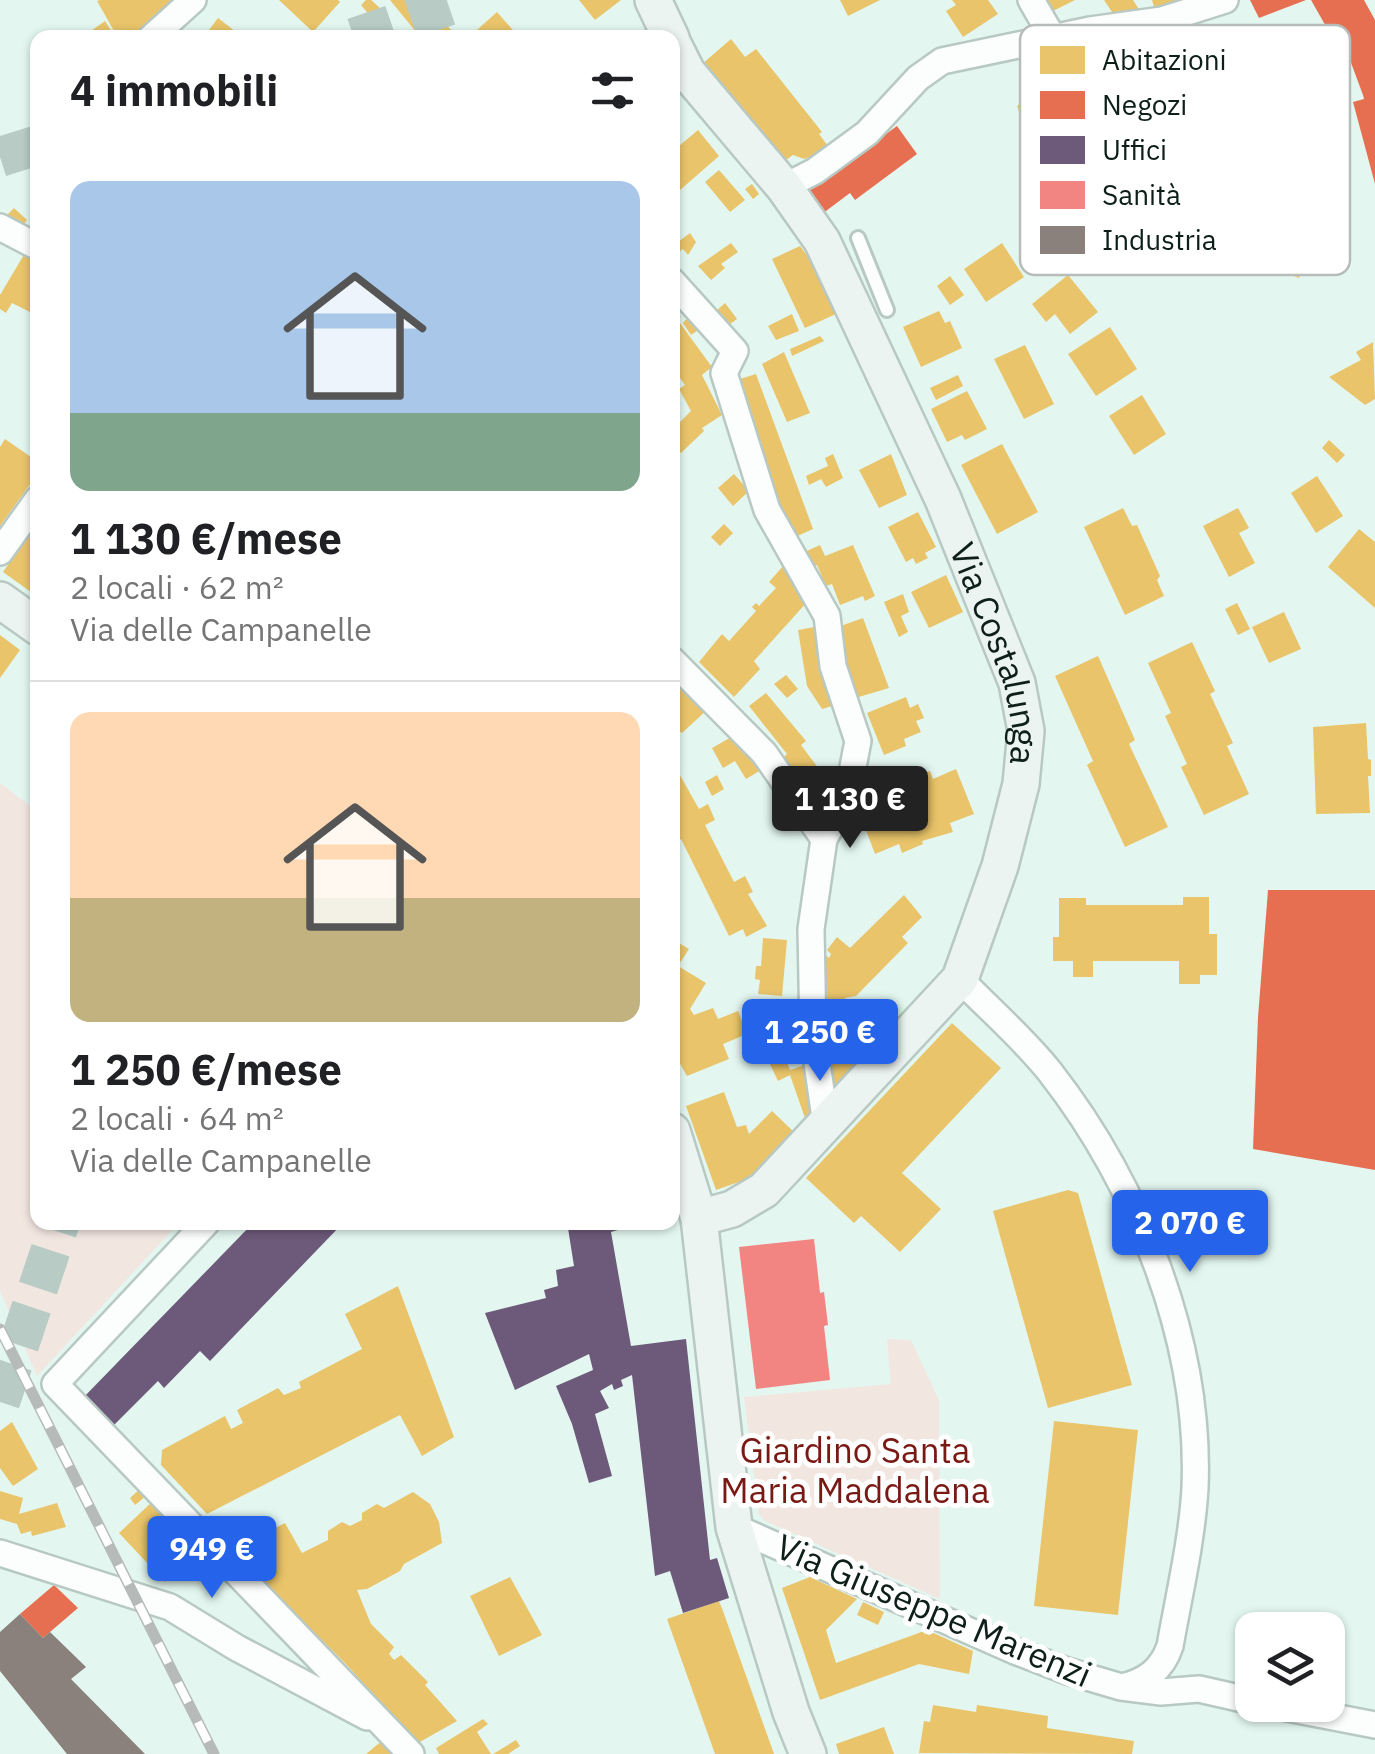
<!DOCTYPE html>
<html lang="it">
<meta charset="utf-8">
<style>
body{margin:0;font-family:"IBM Plex Sans",sans-serif;background:#f6f6f6;color:#202124;height:100vh;display:flex;flex-direction:column;font-size:38px;white-space:nowrap}
*{box-sizing:border-box;margin:0}
p{font-size:32px;color:#757577}
.icon{flex:none;width:55px;height:55px;fill:none;stroke:currentColor;stroke-width:2;stroke-linecap:round;stroke-linejoin:round}
.map{position:relative;flex:1;overflow:hidden}
.panel{position:absolute;left:30px;top:30px;width:650px;height:1200px;display:flex;flex-direction:column;background:#fff;border-radius:20px;box-shadow:0 2px 8px #0004}
.panel>*{flex:none}
.tools{position:absolute;left:1235px;top:1612px;display:grid;gap:20px}
.tools a{display:grid;place-items:center;width:110px;height:110px;border-radius:20px;background:#fff;box-shadow:0 2px 8px #0004;font-size:50px}
.price{position:absolute;translate:-50% -85px;padding:0 22px;border-radius:10px;background:#2563eb;color:#fff;font-size:32px;line-height:65px;filter:drop-shadow(0 2px 5px #0008)}
.price::after{content:'';position:absolute;left:50%;top:60px;width:30px;height:22px;margin-left:-15px;background:inherit;clip-path:polygon(0 0,100% 0,50% 100%)}
.price.active{background:#222;color:#fff}
ul{padding:0;list-style:none}
li{display:grid;align-content:center;gap:20px;height:530px;padding:0 40px}
li+li{border-top:2px solid #e0e0e0}
li span{display:grid;place-items:center;height:310px;border-radius:20px;color:#555}
li>.icon{margin-inline-start:auto}
span .icon{width:180px;height:180px;fill:#fffc;stroke-width:1}
li b{font-size:42px}
h2{display:flex;justify-content:space-between;align-items:center;height:120px;padding:0 40px;font-size:42px}
.map>svg:first-child{display:block}
.green{fill:#f2e6e1}
.homes{fill:#e9c46a}
.shops{fill:#e76f51}
.offices{fill:#6d597a}
.health{fill:#f28482}
.industry{fill:#8a817c}
.lines{fill:none;stroke-linecap:round;stroke-linejoin:round}
.primary-tunnel{stroke:#b8ccc5;stroke-width:40;stroke-dasharray:40 20;stroke-linecap:butt}
.lane-casing{stroke:#b8c8c2;stroke-width:18}
.street-casing{stroke:#b8c8c2;stroke-width:30}
.secondary-casing{stroke:#b8c8c2;stroke-width:40}
.lane{stroke:#fbfefd;stroke-width:12}
.street{stroke:#fbfefd;stroke-width:25}
.secondary{stroke:#ecf4f2;stroke-width:35}
.rail-casing{stroke:#b6bbba;stroke-width:11}
.rail{stroke:#fff;stroke-width:8;stroke-dasharray:22;stroke-linecap:butt}
.labels{text-anchor:middle;dominant-baseline:central;stroke-width:10;stroke-linejoin:round;paint-order:stroke}
.street-label{font-size:35px;fill:#0e1f1a;stroke:#fff}
.park-label{font-size:35px;fill:#781914;stroke:#fff}
.key{fill:#fff;stroke:#b7bcba;stroke-width:2.5}
.key-label{font-size:28px;fill:#0e1f1a}
</style>
<div class="map">
<svg width="1375" height="1754" viewBox="0 0 1375 1754">
<rect width="100%" height="100%" fill="#e3f7f0"/>
<!-- green -->
<path class="green" d="M0 783 37 811 38 1222 179 1223 37 1376 0 1291Z
M887 1339 911 1340 939 1400 940 1599 765 1521 759 1514 744 1397 891 1384Z"/>
<!-- homes -->
<path class="homes" d="M100 0H188L136 38H118L97 1Z
M279 0H338L340 2 313 32Z
M366 0H371L381 9 372 18 361 5Z
M390 0H417L433 18 438 15 451 30 442 38H421Z
M579 0H621L595 20Z
M840 0H880L848 16Z
M952 0H988L998 14 963 37 946 11 956 5Z
M1047 0H1075L1053 11Z
M1104 0H1133L1142 14 1116 18Z
M1152 0H1199L1155 10Z
M497 12 520 38H468Z
M218 18 244 38H203Z
M105 21 116 38H95L91 31Z
M379 25 393 38H367Z
M731 39 745 57 756 49 822 132 819 134 831 150 804 159 793 155 782 163 701 65Z
M1063 81 1094 118 1067 142 1097 170 1090 177 1058 150 1061 147 1051 136 1047 139 1021 117 1017 106 1042 84 1050 93Z
M698 130 719 156 672 197V152Z
M719 170 745 200 730 212 705 182Z
M1246 176 1308 199 1290 244 1309 251 1299 278 1279 270 1277 276 1215 253 1217 249 1194 240 1204 213 1230 222Z
M752 184 759 194 753 199 745 189Z
M14 208 27 220 20 230 2 220Z
M690 233 696 242 688 255 683 249 672 256V236L678 242Z
M731 243 738 252 721 264 725 268 711 280 698 266Z
M1002 243 1024 277 986 302 964 269Z
M800 246 812 262 836 314 805 328 772 259Z
M25 253 38 260V316L12 303 6 313 0 309V295Z
M1068 275 1098 312 1070 334 1055 314 1046 322 1032 304Z
M950 276 964 295 950 305 937 286Z
M672 303 681 317 677 319 712 367 702 375 722 415 702 428 704 431 681 453 672 444V430L691 411 679 389 685 385 672 367Z
M725 303 737 319 729 325 715 312Z
M939 311 945 323 950 321 962 348 921 367 903 327Z
M792 314 799 331 776 340 768 326Z
M688 317 692 322 698 317 704 326 691 335 683 323Z
M1110 327 1137 369 1096 396 1068 354Z
M820 336 824 341 792 356 790 349Z
M1373 342 1375 399 1365 405 1329 377 1361 360 1356 352Z
M1025 345 1054 404 1024 419 994 359Z
M784 352 810 413 787 422 762 364Z
M756 374 813 529 793 538 772 489 738 389 740 379Z
M958 375 963 386 936 400 930 388Z
M967 391 987 429 965 440 962 435 947 442 931 409Z
M1142 395 1166 434 1134 455 1109 416Z
M5 439 38 462V473L0 526V447Z
M1329 440 1345 455 1337 463 1322 448Z
M1002 444 1038 512 997 534 961 465Z
M833 454 843 478 826 487 821 479 809 485 806 476 828 466 825 458Z
M891 454 907 495 879 508 859 470Z
M734 474 749 491 733 506 718 488Z
M1317 476 1343 516 1316 533 1291 493Z
M1123 508 1132 526 1137 525 1160 576 1157 580 1164 596 1125 615 1084 527Z
M1238 508 1249 528 1239 533 1255 563 1229 577 1203 526Z
M918 512 936 547 925 553 928 558 916 564 913 558 906 562 888 527Z
M38 522V597L3 572Z
M724 524 733 533 720 546 711 537Z
M1359 529 1375 542V608L1328 567Z
M820 545 825 556 853 545 875 596 865 601 863 596 840 605 832 584 826 586 817 565 809 569 800 554Z
M784 565 808 601 754 661 760 669 734 697 699 662 722 634 729 641 756 611 752 607 756 603 759 606 776 588 769 582Z
M946 575 963 612 929 628 911 592Z
M903 594 909 612 901 616 908 632 899 637 884 602Z
M1237 603 1250 629 1238 635 1225 609Z
M1284 612 1301 649 1269 663 1252 627Z
M863 618 889 688 852 699 835 628Z
M820 626 832 706 822 709 807 686 798 630Z
M0 635 20 650 0 678Z
M1192 642 1215 691 1210 694 1233 743 1227 746 1249 794 1204 815 1181 767 1187 764 1165 716 1171 713 1148 663Z
M1098 656 1135 740 1129 744 1168 827 1125 847 1087 765 1093 761 1055 676Z
M786 675 798 689 787 698 774 684Z
M672 676 708 709 682 733 679 731 672 737Z
M766 693 806 741 801 745 831 785 832 791 815 801 781 759 787 754 749 706Z
M906 697 910 708 918 704 924 718 916 721 921 732 904 739 906 746 884 755 867 713Z
M1366 723 1368 759 1371 760V776H1368L1370 813 1316 814 1313 727Z
M735 735 761 770 746 779 735 761 723 768 712 748Z
M672 761 699 809 708 804 715 820 705 825 734 882 745 876 753 892 748 894 767 926 746 937 743 929 729 936 681 839 677 842 672 832Z
M956 769 974 814 950 823 953 832 922 841 923 844 902 853 899 844 875 854 858 809 881 800 877 792 930 771 933 779Z
M717 775 724 789 712 796 705 782Z
M904 895 922 917 902 937 908 943 856 996 845 998 855 1076 832 1096 822 1024 824 954 829 958 831 954 827 950 837 937 850 948Z
M1183 897H1209V934H1217V975H1200V984H1179V961H1093V977H1073V961H1053V937H1059V898H1086V905H1183Z
M763 938 787 940 782 996 758 994 760 980 755 979 756 966H761Z
M672 939 689 949 678 966 706 983 690 1009 694 1015 713 1008 718 1019 738 1011 747 1034 723 1044 729 1059 687 1076 672 1050Z
M782 999 787 1010 772 1019 767 1007Z
M952 1023 1001 1068 902 1173 941 1209 900 1252 861 1216 854 1223 806 1178Z
M783 1050 790 1070 808 1064 812 1117 806 1121 790 1075 778 1081 767 1058Z
M724 1092 737 1127 746 1125 749 1134 772 1111 795 1133 756 1176 716 1190 686 1106Z
M1068 1190 1078 1193 1132 1385 1048 1408 993 1211Z
M398 1286 454 1437 422 1456 400 1415 207 1514 161 1465 162 1450 225 1416 231 1429 243 1423 237 1410 278 1388 284 1395 301 1388 299 1382 362 1349 345 1314Z
M1054 1421 1138 1430 1118 1615 1034 1606Z
M12 1422 38 1469 13 1486 0 1468V1431Z
M140 1489 146 1496 135 1505 130 1498Z
M0 1491 23 1498 19 1514 57 1503 66 1527 32 1536 31 1531 21 1534 17 1524 0 1519Z
M413 1492 430 1504 439 1522 442 1543 404 1564 400 1571 367 1589 357 1590 371 1624 394 1647 389 1654 394 1660 401 1655 428 1682 425 1685 457 1721 418 1743 345 1663 232 1551 285 1523 302 1553 328 1540V1531L342 1522 350 1526 362 1520V1513L377 1504 384 1508Z
M153 1501 199 1551 165 1582 119 1533Z
M510 1577 542 1635 499 1656 470 1596Z
M810 1577 857 1599 826 1630 836 1663 927 1630 973 1651 969 1674 919 1664 820 1700 782 1588Z
M719 1601 723 1611 774 1754H715L667 1619Z
M863 1602 884 1612 878 1625 857 1615Z
M933 1705 976 1712 977 1705 1048 1716 1047 1728 1134 1741 1132 1754 919 1753 924 1721 930 1722Z
M483 1719 488 1724 477 1732 491 1754H439L436 1748Z
M884 1727 894 1754H839L836 1744Z
M383 1740 396 1754H366Z
M516 1740 520 1746 508 1754H493Z"/>
<!-- shops -->
<path class="shops" d="M1250 0H1306L1259 18Z
M1311 0H1364L1375 20V184L1353 102 1364 99 1363 95 1347 52 1332 27 1328 30Z
M897 126 917 154 855 200 850 193 822 214 806 192Z
M1268 890H1375V1170L1253 1149 1258 1017Z
M54 1585 78 1608 43 1638 20 1614Z"/>
<!-- offices -->
<path class="offices" d="M254 1222H344L210 1361 200 1351 164 1388 158 1381 113 1426 82 1399Z
M567 1222H645L611 1232 631 1346 686 1339 710 1560 717 1558 729 1598 683 1613 670 1571 655 1576 632 1375 621 1380 623 1386 614 1390 612 1384 600 1391 609 1408 595 1414 612 1476 589 1483 572 1424 556 1386 593 1370 589 1354 515 1390 485 1313 546 1298 544 1290 558 1286 556 1270 574 1266Z"/>
<!-- health -->
<path class="health" d="M814 1239 820 1293 824 1292 828 1325 824 1326 830 1380 756 1389 739 1247Z"/>
<!-- industry -->
<path class="industry" d="M20 1614 43 1638 50 1632 86 1667 71 1679 145 1754H67L0 1671V1632Z"/>
<g class="lines">
<!-- primary-tunnel -->
<path class="primary-tunnel" d="M354 38 465 0
M0 157 38 145
M0 1402 60 1222"/>
<defs>
<path id="lane" d="M858 238 887 310"/>
<path id="street" d="M1031 0 1053 38
M151 38 193 0
M784 187 815 171 867 133 918 78 942 61 1090 30 1162 20 1225 0
M0 227 38 247
M672 281 735 351 724 373 767 510 827 616 833 666 858 741 847 798 824 839
M0 552 38 499
M672 660 764 753 824 839 811 929 813 1035 826 1125
M960 979C990 1010 1024 1039 1050 1072 1139 1186 1201 1343 1195 1488 1192 1540 1179 1595 1170 1646 1162 1670 1145 1682 1121 1687
M207 1222 55 1384 411 1754
M734 1527 1015 1651 1067 1671 1121 1687 1161 1692 1199 1689 1252 1701
M0 1553 170 1607 237 1648 367 1717
M1271 1705 1375 1725"/>
<g id="secondary">
<path d="M653 0 671 38"/>
<path id="s1" d="M672 42 687 72 784 187 822 241 943 499 1017 683 1026 731 1021 784 1000 866 960 979 764 1190 732 1209 699 1218"/>
<path d="M0 600 38 627"/>
<path d="M672 1131 699 1218 734 1527 791 1712 808 1754"/>
</g>
</defs>
<!-- lane casing -->
<use href="#lane" class="lane-casing"/>
<!-- street casing -->
<use href="#street" class="street-casing"/>
<!-- secondary casing -->
<use href="#secondary" class="secondary-casing"/>
<!-- lane -->
<use href="#lane" class="lane"/>
<!-- street -->
<use href="#street" class="street"/>
<!-- secondary -->
<use href="#secondary" class="secondary"/>
<defs>
<path id="rail" d="M0 1329 214 1754"/>
</defs>
<!-- rail casing -->
<use href="#rail" class="rail-casing"/>
<!-- rail -->
<use href="#rail" class="rail"/>
</g>
<g class="labels">
<!-- street labels -->
<g class="street-label">
<text stroke="none"><textPath href="#s1" startOffset="700">Via Costalunga</textPath></text>
<text transform="translate(934 1610) rotate(23)">Via Giuseppe Marenzi</text>
</g>
<!-- park labels -->
<g class="park-label">
<text x="855" y="1450">Giardino Santa<tspan x="855" dy="40">Maria Maddalena</tspan></text>
</g>
</g>
<!-- legend -->
<rect x="1020" y="25" width="330" height="250" rx="15" class="key"/>
<rect x="1040" y="46" width="45" height="28" fill="#e9c46a"/>
<rect x="1040" y="91" width="45" height="28" fill="#e76f51"/>
<rect x="1040" y="136" width="45" height="28" fill="#6d597a"/>
<rect x="1040" y="181" width="45" height="28" fill="#f28482"/>
<rect x="1040" y="226" width="45" height="28" fill="#8a817c"/>
<g class="key-label">
<text x="1102" y="70">Abitazioni</text>
<text x="1102" y="115">Negozi</text>
<text x="1102" y="160">Uffici</text>
<text x="1102" y="205">Sanità</text>
<text x="1102" y="250">Industria</text>
</g>
</svg>
<div class="tools">
<a><svg class="icon" aria-label="layers" viewBox="0 0 24 24"><path d="M12 4l9 5-9 5-9-5zM3 14l9 5 9-5"/></svg></a>
</div>
<b class="price active" style="left:850px;top:851px">1 130 €</b>
<b class="price" style="left:820px;top:1084px">1 250 €</b>
<b class="price" style="left:1190px;top:1275px">2 070 €</b>
<b class="price" style="left:212px;top:1601px">949 €</b>
<section class="panel">
<h2>4 immobili<svg class="icon" aria-label="filters" viewBox="0 0 24 24"><path d="M4 7h16M4 17h16"/><circle cx="9" cy="7" r="2"/><circle cx="15" cy="17" r="2"/></svg></h2>
<ul>
<li><span style="background:linear-gradient(#a9c7e8 75%,#7fa58c 0)"><svg class="icon" aria-label="home" viewBox="0 0 24 24"><path d="M3 11l9-7 9 7M6 9v11h12V9"/></svg></span><div><b>1 130 €/mese</b><p>2 locali · 62 m²</p><p>Via delle Campanelle</p></div></li>
<li><span style="background:linear-gradient(#ffd9b3 60%,#c2b280 0)"><svg class="icon" aria-label="home" viewBox="0 0 24 24"><path d="M3 11l9-7 9 7M6 9v11h12V9"/></svg></span><div><b>1 250 €/mese</b><p>2 locali · 64 m²</p><p>Via delle Campanelle</p></div></li>
</ul>
</section>
</div>
